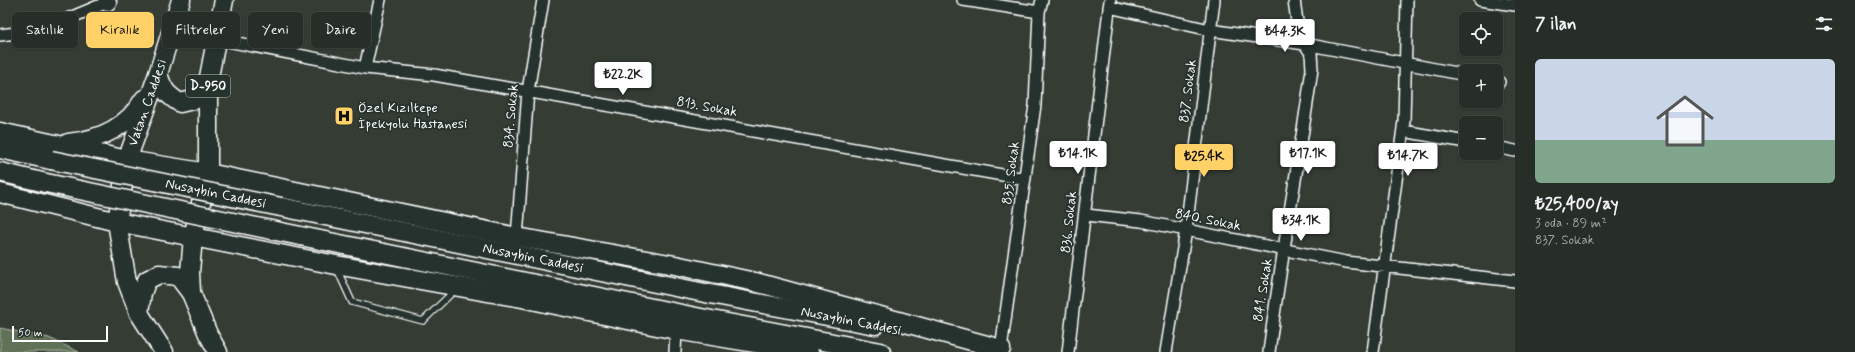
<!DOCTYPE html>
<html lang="tr">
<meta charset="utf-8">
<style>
body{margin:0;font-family:Mynerve,sans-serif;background:#333933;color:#f1f3f6;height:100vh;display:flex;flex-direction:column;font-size:15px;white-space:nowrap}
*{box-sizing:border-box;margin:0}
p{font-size:13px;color:#a4a8a7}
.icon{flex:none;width:22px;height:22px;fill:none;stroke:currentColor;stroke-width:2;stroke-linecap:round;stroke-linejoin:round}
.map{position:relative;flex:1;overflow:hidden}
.side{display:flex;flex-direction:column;background:#272d27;width:340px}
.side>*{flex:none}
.guide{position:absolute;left:12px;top:12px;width:380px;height:36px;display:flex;gap:8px}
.controls{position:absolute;left:1459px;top:12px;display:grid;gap:8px}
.controls a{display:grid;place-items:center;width:44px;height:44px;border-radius:6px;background:#272d27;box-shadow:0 1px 3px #0004,0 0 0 1px #434944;font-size:20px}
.scale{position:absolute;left:12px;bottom:10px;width:96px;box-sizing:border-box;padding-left:4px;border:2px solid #fff;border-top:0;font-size:11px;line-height:14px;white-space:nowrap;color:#fff;-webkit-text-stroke:3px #26332d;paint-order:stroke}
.price{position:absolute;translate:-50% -34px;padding:0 9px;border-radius:4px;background:#fff;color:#222;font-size:13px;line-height:26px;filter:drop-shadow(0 1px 2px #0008)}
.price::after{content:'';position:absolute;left:50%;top:24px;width:12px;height:9px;margin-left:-6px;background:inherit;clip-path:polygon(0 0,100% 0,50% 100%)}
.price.current{background:#ffd166;color:#111}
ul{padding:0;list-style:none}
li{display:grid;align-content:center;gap:8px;height:212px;padding:0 20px}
li span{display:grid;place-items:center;height:124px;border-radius:6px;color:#555}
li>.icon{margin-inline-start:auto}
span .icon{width:72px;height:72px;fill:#fffc;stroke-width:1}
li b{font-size:17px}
h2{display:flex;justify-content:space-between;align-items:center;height:48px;padding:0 20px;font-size:17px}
.pill{padding:0 14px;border-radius:6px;background:#272d27;box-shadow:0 1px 3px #0004,0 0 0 1px #434944;font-size:14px;line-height:36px}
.pill.current{background:#ffd166;color:#111}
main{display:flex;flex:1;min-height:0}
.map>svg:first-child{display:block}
.green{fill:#607254;stroke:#b0b8aa}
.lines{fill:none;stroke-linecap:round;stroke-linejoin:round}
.service-casing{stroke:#fff;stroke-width:8}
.minor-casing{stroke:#fff;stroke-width:14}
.secondary-casing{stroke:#fff;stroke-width:19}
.trunk-casing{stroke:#fff;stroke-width:21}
.service{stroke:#26332d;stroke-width:5.5}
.minor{stroke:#26332d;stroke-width:11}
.secondary{stroke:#26332d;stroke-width:16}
.trunk{stroke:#26332d;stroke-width:18}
.trunk-bridge-casing{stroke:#fff;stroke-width:21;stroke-linecap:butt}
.trunk-bridge{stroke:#26332d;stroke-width:18}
.labels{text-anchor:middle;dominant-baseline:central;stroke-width:3.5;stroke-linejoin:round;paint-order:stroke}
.shield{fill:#26332d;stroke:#bec2c0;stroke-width:1}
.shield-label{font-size:13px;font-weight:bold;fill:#fff}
.street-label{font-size:14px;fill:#fff;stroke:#26332d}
.poi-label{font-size:14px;fill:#fff;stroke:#26332d;text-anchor:start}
</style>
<main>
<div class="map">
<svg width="1515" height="352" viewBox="0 0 1515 352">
<rect width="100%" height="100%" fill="#343c34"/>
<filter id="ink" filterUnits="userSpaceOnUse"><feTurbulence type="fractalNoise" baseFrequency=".025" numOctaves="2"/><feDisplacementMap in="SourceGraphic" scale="8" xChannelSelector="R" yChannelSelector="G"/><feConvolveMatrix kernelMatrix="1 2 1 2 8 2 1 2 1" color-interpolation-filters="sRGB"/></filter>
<g filter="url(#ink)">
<!-- green -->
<path class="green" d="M0 328 49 338 79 352H0Z"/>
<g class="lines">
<defs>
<path id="service" d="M337 269 352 302 423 321 455 290"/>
<path id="minor" d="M963 0 1039 12
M1480 0 1515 5
M1109 7 1210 30 1305 44 1466 75
M0 35 41 30 108 2
M217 39 365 68 434 75 1025 179
M365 68 380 0
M1496 81 1499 82
M1403 131 1466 142
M1496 147 1515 151
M1086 215 1141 221 1346 262 1515 281
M517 237 528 91 543 0
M1001 349 1035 105 1039 12 1042 0
M675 352 676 330
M1068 352 1110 1
M1166 352 1186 230 1214 0
M1269 352C1281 257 1299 163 1312 69L1311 53 1299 36 1294 0
M1373 352 1404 121 1407 0"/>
<path id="secondary" d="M107 0 108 2"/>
<g id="trunk">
<path d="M158 74C163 90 166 94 180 103L201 98 208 82"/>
<path d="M0 132 127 160 208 173 517 237 675 265 755 282 1001 349"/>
<path d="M68 143C100 140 127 128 144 99"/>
<path d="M0 149 51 160"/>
<path d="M0 172 46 183"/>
<path d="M0 193 117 222 336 265 522 298 676 330 809 352"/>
<path id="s1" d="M281 207 705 293 875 325"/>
<path d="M276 231 701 318 881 352"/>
<path d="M139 313 142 293 147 280 159 274 178 276 191 293"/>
<path id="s2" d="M164 352 139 313 127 282 117 222 127 160 158 74 181 0"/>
<path d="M218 352 208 334 191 293 190 272 193 237 208 173V82L224 0"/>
</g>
</defs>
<!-- service casing -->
<use href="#service" class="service-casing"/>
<!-- minor casing -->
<use href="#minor" class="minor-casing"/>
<!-- secondary casing -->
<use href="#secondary" class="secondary-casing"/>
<!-- trunk casing -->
<use href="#trunk" class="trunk-casing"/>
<!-- service -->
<use href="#service" class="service"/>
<!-- minor -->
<use href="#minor" class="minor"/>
<!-- secondary -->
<use href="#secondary" class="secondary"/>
<!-- trunk -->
<use href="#trunk" class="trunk"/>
<defs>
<g id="trunk-bridge">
<path id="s3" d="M51 160 281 207"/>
<path d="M46 183 276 231"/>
</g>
</defs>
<!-- trunk-bridge casing -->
<use href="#trunk-bridge" class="trunk-bridge-casing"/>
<!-- trunk-bridge -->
<use href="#trunk-bridge" class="trunk-bridge"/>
</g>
</g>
<!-- icons -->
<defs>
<symbol id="hospital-square" viewBox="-11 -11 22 22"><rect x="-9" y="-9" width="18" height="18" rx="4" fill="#ffd166" stroke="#26332d"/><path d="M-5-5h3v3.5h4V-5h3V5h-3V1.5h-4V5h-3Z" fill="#111"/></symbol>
</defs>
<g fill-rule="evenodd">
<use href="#hospital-square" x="333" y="105" width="22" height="22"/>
</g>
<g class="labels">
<!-- shield labels -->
<rect class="shield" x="186" y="75" width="44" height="22" rx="3"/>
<g class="shield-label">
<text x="208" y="86">D-950</text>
</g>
<!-- street labels -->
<g class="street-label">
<text transform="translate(1188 91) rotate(-83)">837. Sokak</text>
<text stroke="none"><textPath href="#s2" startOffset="264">Vatan Caddesi</textPath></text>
<text transform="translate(707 107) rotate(10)">813. Sokak</text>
<text transform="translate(511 116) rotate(-85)">834. Sokak</text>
<text transform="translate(1011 173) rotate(-83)">835. Sokak</text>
<text stroke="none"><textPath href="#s3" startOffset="168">Nusaybin Caddesi</textPath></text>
<text transform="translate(1208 220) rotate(11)">840. Sokak</text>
<text transform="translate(1069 222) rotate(-84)">836. Sokak</text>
<text stroke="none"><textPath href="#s1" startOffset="257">Nusaybin Caddesi</textPath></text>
<text transform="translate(1263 290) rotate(-81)">841. Sokak</text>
<text transform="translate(851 321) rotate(11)">Nusaybin Caddesi</text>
</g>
<!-- poi labels -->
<g class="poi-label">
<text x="358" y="108">Özel Kızıltepe<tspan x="358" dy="16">İpekyolu Hastanesi</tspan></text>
</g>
</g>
</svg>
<div class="controls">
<a><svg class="icon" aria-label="locate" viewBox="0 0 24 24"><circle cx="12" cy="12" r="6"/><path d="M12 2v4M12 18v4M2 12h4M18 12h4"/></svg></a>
<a>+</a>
<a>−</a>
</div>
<div class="scale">50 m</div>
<b class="price" style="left:1285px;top:53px">₺44.3K</b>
<b class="price" style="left:623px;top:96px">₺22.2K</b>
<b class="price" style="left:1078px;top:175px">₺14.1K</b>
<b class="price" style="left:1308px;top:175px">₺17.1K</b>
<b class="price" style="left:1408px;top:177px">₺14.7K</b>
<b class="price current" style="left:1204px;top:178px">₺25.4K</b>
<b class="price" style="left:1301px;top:242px">₺34.1K</b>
<div class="guide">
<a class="pill">Satılık</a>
<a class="pill current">Kiralık</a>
<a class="pill">Filtreler</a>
<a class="pill">Yeni</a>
<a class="pill">Daire</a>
</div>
</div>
<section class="side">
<h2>7 ilan<svg class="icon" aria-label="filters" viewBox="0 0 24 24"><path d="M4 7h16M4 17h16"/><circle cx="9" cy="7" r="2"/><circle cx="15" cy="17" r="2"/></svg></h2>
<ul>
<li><span style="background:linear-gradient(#c9d6e8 65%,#7fa58c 0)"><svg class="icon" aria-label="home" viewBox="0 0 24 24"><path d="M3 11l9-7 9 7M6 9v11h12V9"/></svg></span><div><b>₺25,400/ay</b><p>3 oda · 89 m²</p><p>837. Sokak</p></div></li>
</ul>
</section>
</main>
